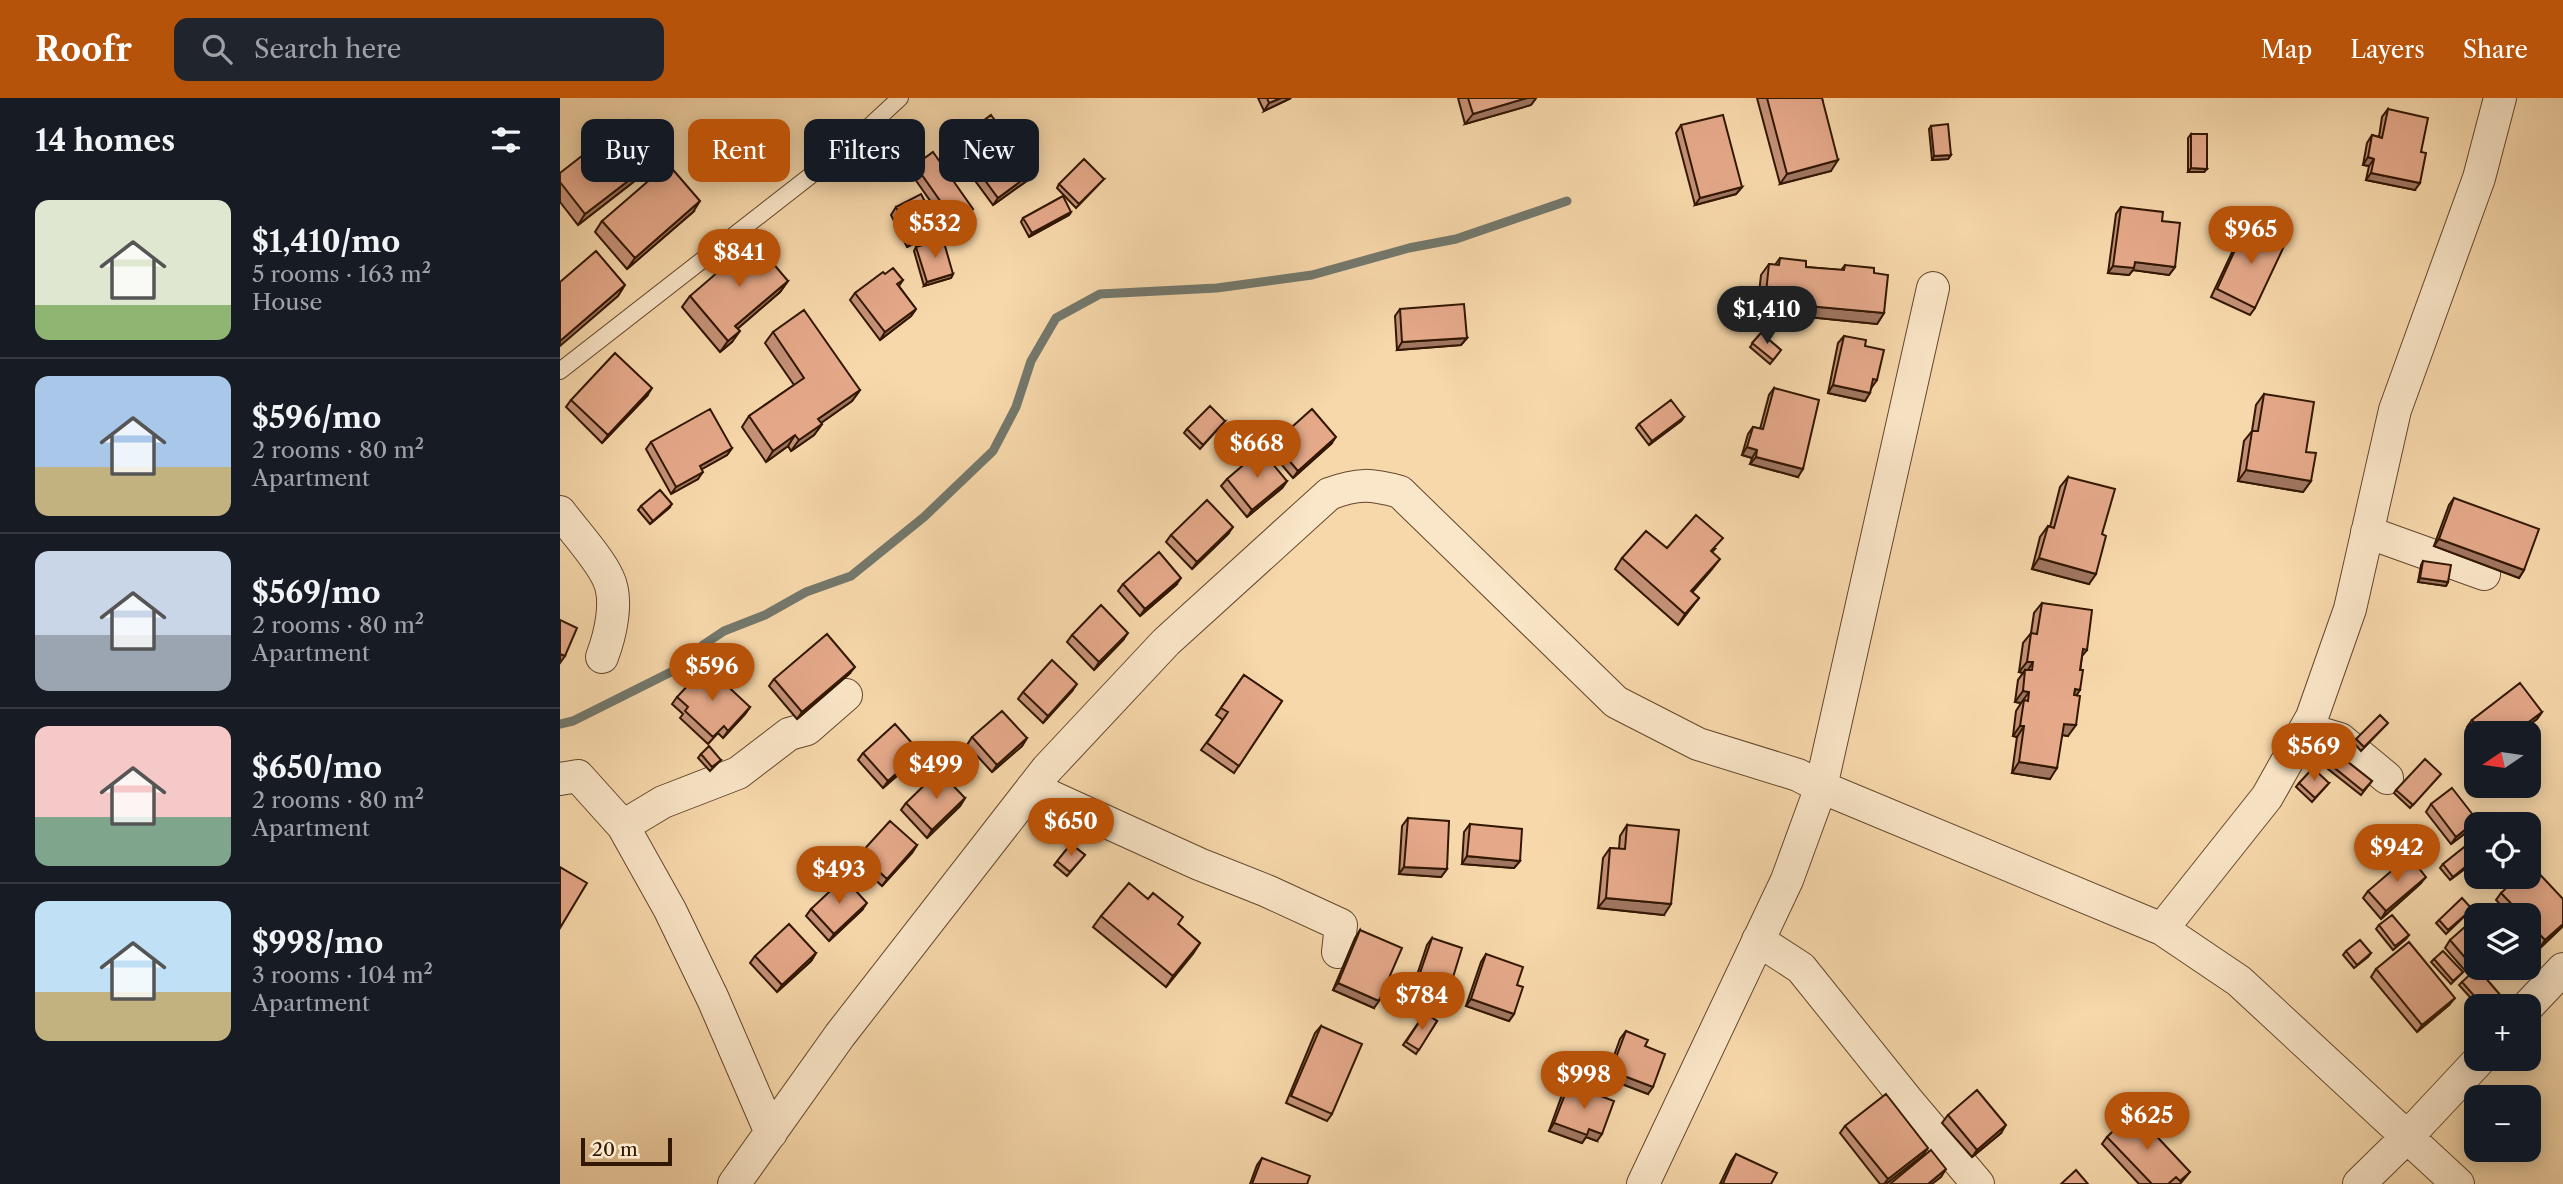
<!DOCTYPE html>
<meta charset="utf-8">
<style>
body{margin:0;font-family:"Libre Caslon Text",serif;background:#20242c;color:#f1f3f6;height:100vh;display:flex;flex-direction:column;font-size:26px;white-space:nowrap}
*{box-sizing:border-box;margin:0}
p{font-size:23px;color:#9ea1a6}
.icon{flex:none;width:38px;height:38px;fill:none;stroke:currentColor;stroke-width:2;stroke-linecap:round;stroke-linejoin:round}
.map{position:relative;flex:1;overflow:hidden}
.sheet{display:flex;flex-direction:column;background:#171b24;width:560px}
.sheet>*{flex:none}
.banner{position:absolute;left:21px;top:21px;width:665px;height:63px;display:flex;gap:14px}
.needle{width:46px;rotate:257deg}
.controls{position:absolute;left:1904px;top:623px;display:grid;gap:14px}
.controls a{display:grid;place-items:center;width:77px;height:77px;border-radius:14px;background:#171b24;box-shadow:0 4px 18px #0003;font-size:35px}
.scale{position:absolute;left:21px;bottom:18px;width:91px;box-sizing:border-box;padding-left:7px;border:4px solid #321702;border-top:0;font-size:19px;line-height:24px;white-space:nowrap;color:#321702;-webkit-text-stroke:5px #fae6c8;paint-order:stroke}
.price{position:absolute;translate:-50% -60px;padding:0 16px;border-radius:24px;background:#b45309;color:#fff;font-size:23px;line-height:46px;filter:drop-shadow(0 2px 4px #0008)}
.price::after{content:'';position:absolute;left:50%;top:42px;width:21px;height:16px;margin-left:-10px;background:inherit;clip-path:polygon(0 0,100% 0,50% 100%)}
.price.selected{background:#222;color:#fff}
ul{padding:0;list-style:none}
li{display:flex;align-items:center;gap:21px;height:175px;padding:0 35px}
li+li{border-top:2px solid #363941}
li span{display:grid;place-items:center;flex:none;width:196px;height:140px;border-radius:14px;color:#555}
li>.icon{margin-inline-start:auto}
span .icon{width:84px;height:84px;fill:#fffc;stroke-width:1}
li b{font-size:30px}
h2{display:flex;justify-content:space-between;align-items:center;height:84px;padding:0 35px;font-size:30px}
.pill{padding:0 24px;border-radius:14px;background:#171b24;box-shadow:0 4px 18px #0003;font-size:24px;line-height:63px}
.pill.selected{background:#b45309;color:#fff}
header{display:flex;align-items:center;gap:42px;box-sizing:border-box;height:98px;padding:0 35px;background:#b45309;color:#fff}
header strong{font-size:33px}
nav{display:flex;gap:38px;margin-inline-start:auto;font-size:24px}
.search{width:490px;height:63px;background:#20242c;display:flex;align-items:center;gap:18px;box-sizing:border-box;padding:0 24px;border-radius:14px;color:#9ea1a6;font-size:26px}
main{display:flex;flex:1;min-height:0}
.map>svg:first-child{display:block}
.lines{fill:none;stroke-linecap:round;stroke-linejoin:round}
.stream{stroke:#73786c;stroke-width:9}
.service-casing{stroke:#63472c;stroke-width:18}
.minor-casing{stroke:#63472c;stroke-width:34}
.service{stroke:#fae6c8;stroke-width:16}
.minor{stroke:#fae6c8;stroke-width:32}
.wall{fill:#c59177;stroke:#321702;stroke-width:2}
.shaded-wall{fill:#a07661;stroke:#321702;stroke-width:2}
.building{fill:#e5a98a;stroke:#321702;stroke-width:2}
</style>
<header>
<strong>Roofr</strong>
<div class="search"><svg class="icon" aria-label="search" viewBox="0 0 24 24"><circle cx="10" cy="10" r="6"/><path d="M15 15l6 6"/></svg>Search here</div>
<nav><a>Map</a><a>Layers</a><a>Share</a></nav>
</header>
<main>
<section class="sheet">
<h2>14 homes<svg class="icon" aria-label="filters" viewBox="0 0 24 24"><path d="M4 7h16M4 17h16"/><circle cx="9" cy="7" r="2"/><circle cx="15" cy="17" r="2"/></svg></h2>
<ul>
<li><span style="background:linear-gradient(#dfe7d0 75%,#8fb573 0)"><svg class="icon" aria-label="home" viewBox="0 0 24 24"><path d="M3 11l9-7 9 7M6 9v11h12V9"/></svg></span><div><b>$1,410/mo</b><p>5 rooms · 163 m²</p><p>House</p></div></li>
<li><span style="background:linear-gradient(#a9c7e8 65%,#c2b280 0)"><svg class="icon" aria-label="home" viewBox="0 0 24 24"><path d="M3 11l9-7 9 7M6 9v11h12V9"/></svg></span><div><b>$596/mo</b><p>2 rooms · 80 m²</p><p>Apartment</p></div></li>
<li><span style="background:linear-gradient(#c9d6e8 60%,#9aa5b1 0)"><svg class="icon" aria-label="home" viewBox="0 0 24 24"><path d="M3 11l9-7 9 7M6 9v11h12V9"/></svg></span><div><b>$569/mo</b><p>2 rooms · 80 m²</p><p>Apartment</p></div></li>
<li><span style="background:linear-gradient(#f6c9c9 65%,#7fa58c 0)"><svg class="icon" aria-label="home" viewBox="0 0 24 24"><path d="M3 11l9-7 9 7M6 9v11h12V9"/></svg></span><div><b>$650/mo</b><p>2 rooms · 80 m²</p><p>Apartment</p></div></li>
<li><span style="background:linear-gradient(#bfe0f5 65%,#c2b280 0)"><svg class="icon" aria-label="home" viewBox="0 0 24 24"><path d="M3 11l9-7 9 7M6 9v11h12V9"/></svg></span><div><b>$998/mo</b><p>3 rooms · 104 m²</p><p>Apartment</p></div></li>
</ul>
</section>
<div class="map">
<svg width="2003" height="1086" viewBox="0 0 2003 1086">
<rect width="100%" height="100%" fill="#f7d8ab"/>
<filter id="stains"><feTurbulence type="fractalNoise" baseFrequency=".00286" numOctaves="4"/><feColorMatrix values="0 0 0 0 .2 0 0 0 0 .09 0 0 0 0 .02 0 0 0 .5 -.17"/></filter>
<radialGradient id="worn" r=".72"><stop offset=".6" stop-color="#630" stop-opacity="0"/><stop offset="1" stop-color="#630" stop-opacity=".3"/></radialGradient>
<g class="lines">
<!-- stream -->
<path class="stream" d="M0 626 13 623 125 567 143 547 164 533 205 517 246 494 291 478 364 419 433 353 456 309 471 263 496 220 540 196 657 190 752 177 849 150 896 141 1007 103"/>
<defs>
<path id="service" d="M0 273 286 50 340 0"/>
<path id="minor" d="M0 414C14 433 39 460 48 480 59 502 50 538 42 559
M1807 434 1924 476
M1746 631 1780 641 1827 680
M0 681 18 678 63 728 110 812 153 901 211 1035
M472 690 639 766 707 793 781 827 778 854
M63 728 103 704 178 675 229 636 247 631 286 597
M1602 831 1707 699 1752 619 1790 511 1835 312 1919 80 1940 0
M1198 842 1241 870 1347 1002 1418 1086
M1968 908 2003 871
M174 1086 280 937 487 671 606 544 769 396C798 385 811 386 840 394L1056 604 1138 646 1238 677 1261 689 1602 831 1679 883 1898 1086
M1083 1086 1227 782 1261 689 1373 190
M1799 1086 1848 1038 1920 961"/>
</defs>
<!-- service casing -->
<use href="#service" class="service-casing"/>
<!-- minor casing -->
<use href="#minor" class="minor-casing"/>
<!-- service -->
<use href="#service" class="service"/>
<!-- minor -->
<use href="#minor" class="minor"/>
</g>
<!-- wall -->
<path class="wall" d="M698 0H731L704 13Z
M898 0H976L971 7 905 26Z
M1197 0H1262L1271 73 1220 86Z
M1828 11 1855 92 1806 82 1809 68 1803 67 1807 45 1812 37 1819 39 1822 19Z
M1121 27 1182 89 1176 96 1135 107 1116 35Z
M1371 28 1391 57 1388 61 1372 62 1369 31Z
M443 33 461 51 458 53 468 82 433 107 391 50 396 43Z
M1631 36 1644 74H1628V40Z
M98 60 90 71 18 127 0 104V75Z
M355 67 408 118 390 131 350 74Z
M544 81 516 110 497 90 499 86Z
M336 109 373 136 347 149 331 117Z
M1561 109 1602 123 1615 169 1609 177 1573 172 1569 177 1548 175 1556 116Z
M133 114 67 171 35 134 42 123Z
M511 114 509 117 469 139 461 124 463 120Z
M1687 126 1695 210 1690 217 1651 199 1682 133Z
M356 149 393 176 391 180 364 188 354 153Z
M1220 160 1246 169 1281 172 1285 167 1324 215 1317 226 1197 214 1201 177 1209 166 1215 167Z
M325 176 343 182 339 188 356 211 351 218 320 242 290 202 295 195Z
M228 183 220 194 177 231 172 244 160 254 122 209 130 198Z
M840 211 907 240 901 247 837 252 835 218Z
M213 234 300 292 292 303 261 325 262 326 254 337 231 353 228 348 206 364 182 329 189 318 234 287 205 245Z
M1201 235 1221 252 1210 266 1190 249Z
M1284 238 1305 248 1317 282 1312 289 1305 303 1268 295 1278 245Z
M1214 290 1238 379 1190 366 1192 360 1182 357 1188 336 1193 329 1200 331 1209 297Z
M1704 296 1751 383 1743 394 1678 383 1684 343 1692 333 1696 307Z
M87 298 42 345 6 309 11 302Z
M1124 319 1121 323 1089 347 1076 330 1079 326Z
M665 323 640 351 624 335 627 331Z
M91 344 172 350 167 357 142 371 138 381 111 396 86 351Z
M714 345 771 346 733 380 709 352Z
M1508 379 1529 486 1472 471 1480 439 1488 428 1490 429 1500 389Z
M667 381 727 383 722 390 687 419 661 388Z
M1894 400 1964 472 1959 480 1874 448 1889 407Z
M81 408 109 410 90 426 78 412Z
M668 436 632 471 606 444 611 437Z
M1107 450 1155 451 1152 454V471L1132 494 1139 500 1118 527 1055 471 1062 460Z
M1863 463 1888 484 1886 488 1858 484 1861 467Z
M563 486 616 487 580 518 558 493Z
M1482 505 1527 552 1522 558 1517 597 1508 638 1502 637 1490 681 1452 675 1457 639 1453 638 1456 613 1461 605 1455 604 1458 582 1463 575 1459 574 1463 545 1471 535 1474 515Z
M512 537 563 542 534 572 507 544Z
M289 576 237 621 209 588 214 581Z
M684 577 722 603 674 675 641 652 663 622 656 617Z
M512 593 483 625 458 601 463 594Z
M117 599 190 609 185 616 163 640 158 635 148 646 120 620 123 616 112 606Z
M1982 614 1977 621 1958 635H1916V641L1907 629 1912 622Z
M1828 625 1801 653 1793 644 1796 641Z
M412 639 467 640 462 648 432 674 407 647Z
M360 654 355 662 323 690 298 662 303 655Z
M141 656 161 662 150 673 138 660Z
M1779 657 1812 683 1801 697 1768 671Z
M1881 676 1850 710 1834 695 1836 692Z
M1739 685H1769L1752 704 1736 689Z
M405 700 400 708 367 740 341 712 346 705Z
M1871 706 1912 730 1891 746 1866 714Z
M848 720 887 771 881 779 839 776 842 728Z
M910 726 960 763 954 770 902 766 904 734Z
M1067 727 1104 817 1038 810 1043 760 1050 750 1059 751 1060 738Z
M511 746 525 757 507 778 494 767Z
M357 747 352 755 322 788 295 763 300 756Z
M1916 763 1890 782 1880 770 1883 766Z
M1860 786 1821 821 1803 800 1808 793Z
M1941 795 2003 828 1980 850 1969 837V817H1950L1936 802Z
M251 811 302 812 269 843 246 818Z
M1912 811 1886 836 1876 825 1879 822Z
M541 818 618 826 640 845 606 889 533 829Z
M1819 827 1849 837 1846 841 1833 852 1816 831Z
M800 832 814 910 773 892 795 840Z
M872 840 885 896 854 886 867 847Z
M1890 842 1916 868 1908 876 1885 850Z
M1786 853 1811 855 1808 859 1794 870 1783 857Z
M256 855 251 863 217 894 190 865 195 858Z
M926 856 957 887 954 916 949 923 906 908 921 864Z
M1874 861 1903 874 1891 886 1871 864Z
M1816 871 1889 907 1857 934 1811 879Z
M1902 884 1942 899 1933 908H1918L1899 887Z
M865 915 877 923 856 956 843 947Z
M761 928 772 1016 767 1023 726 1005 755 935Z
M1066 933 1085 948 1088 996 1046 980 1060 941Z
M1009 986 1037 1043 1026 1039 1022 1045 989 1033 1003 994Z
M1388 1017 1441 1035 1412 1059 1382 1025Z
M1285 1028 1363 1057 1326 1086H1320L1280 1035Z
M1547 1039 1630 1074 1620 1086H1579L1542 1046Z
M1176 1056 1211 1086H1160L1171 1063Z
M702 1060 747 1086H690L697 1067Z"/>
<!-- shaded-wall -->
<path class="shaded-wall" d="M721 0H731L704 13 709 5Z
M967 0H976L971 7 905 26 913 16Z
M1391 57 1388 61 1372 62 1374 58Z
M1808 59 1814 61 1809 68 1803 67Z
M98 60 90 71 18 127 25 116Z
M1278 62 1271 73 1220 86 1227 76Z
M1631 70 1647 71 1644 74H1628Z
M473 74 468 82 433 107 438 100Z
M1811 75 1860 85 1855 92 1806 82Z
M1182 89 1176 96 1135 107 1140 100Z
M140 103 133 114 67 171 75 160Z
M413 111 408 118 390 131 395 124Z
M511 114 509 117 469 139 472 135Z
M378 129 373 136 347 149 352 142Z
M1575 164 1615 169 1609 177 1573 172 1569 177 1548 175 1553 168Z
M393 176 391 180 364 188 367 184Z
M228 183 220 194 168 239 175 228Z
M65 187 58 198 0 248V243Z
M1205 204 1324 215 1317 226 1197 214Z
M356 211 351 218 320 242 325 234Z
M180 233 172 244 160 254 168 243Z
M907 240 901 247 837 252 842 244Z
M1273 287 1310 295 1305 303 1268 295Z
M92 290 87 298 42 345 48 337Z
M300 292 292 303 251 332 258 321Z
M1124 319 1121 323 1089 347 1092 343Z
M262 326 254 337 231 353 239 342Z
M235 337 228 348 206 364 213 353Z
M776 339 771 346 733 380 738 373Z
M1187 349 1197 352 1192 360 1182 357Z
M172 350 167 357 135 375 140 368Z
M1196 359 1243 371 1238 379 1190 366Z
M1686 372 1751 383 1743 394 1678 383Z
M143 374 138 381 111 396 116 389Z
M727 383 722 390 687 419 692 412Z
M112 406 109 410 90 426 93 423Z
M673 429 668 436 632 471 637 464Z
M1879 441 1964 472 1959 480 1874 448Z
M1479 460 1536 476 1529 486 1472 471Z
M1160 461 1152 471 1124 504 1131 493Z
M621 480 616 487 580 518 585 511Z
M1860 480 1888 484 1886 488 1858 484Z
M1139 500 1131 510 1118 527 1125 516Z
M568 535 563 542 534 572 539 564Z
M0 556 5 558 0 565Z
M1467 564H1473L1466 575 1465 572 1463 575 1459 574Z
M295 569 289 576 237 621 242 614Z
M517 586 512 593 483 625 488 618Z
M1515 591 1520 592 1513 603Z
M1463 593 1469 594 1461 605 1455 604Z
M190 609 185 616 163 640 168 633Z
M1982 614 1977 621 1958 635H1954Z
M1504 626 1516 627 1508 638 1496 636Z
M1460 628H1464L1457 639 1453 638Z
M467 640 462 648 432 674 437 667Z
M360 654 355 662 323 690 328 683Z
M1459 664 1497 670 1490 681 1452 675Z
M405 700 400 708 367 740 372 732Z
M1917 722 1912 730 1891 746 1896 739Z
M357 747 352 755 322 788 327 781Z
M907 758 960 763 954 770 902 766Z
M1916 760V762L1890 782 1893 779Z
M844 769 887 771 881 779 839 776Z
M1866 779 1860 786 1821 821 1826 813Z
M1046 800 1111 806 1104 817 1038 810Z
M307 805 302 812 269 843 274 836Z
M2003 826V828L1980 850 1985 842Z
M640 845 633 856 606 889 613 878Z
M256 855 251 863 217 894 222 887Z
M859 878 890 889 885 896 854 886Z
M778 885 819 903 814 910 773 892Z
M1895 900 1889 907 1857 934 1862 927Z
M911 901 954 916 949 923 906 908Z
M1051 973 1093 989 1088 996 1046 980Z
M994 1025 1029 1031 1042 1036 1037 1043 1026 1039 1022 1045 989 1033Z
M1446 1027 1441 1035 1412 1059 1417 1052Z
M1368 1050 1363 1057 1326 1086H1324L1328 1081Z
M1386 1071 1381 1079 1372 1086H1368Z"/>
<!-- building -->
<path class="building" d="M707 0H721L709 5Z
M908 0H967L913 16Z
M1207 0H1262L1278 62 1227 76Z
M1828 11 1868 20 1861 54 1866 55 1860 85 1811 75 1814 61 1808 59 1812 37 1822 40Z
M431 17 443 33 453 26 466 43 456 51 473 74 438 100 396 43Z
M1163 17 1182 89 1140 100 1121 27Z
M68 22 98 60 25 116 0 84V75Z
M1388 26 1391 57 1374 58 1371 28Z
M1631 36H1647V71L1631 70Z
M373 54 413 111 395 124 355 67Z
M524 61 544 81 519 106 499 86Z
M108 66 140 103 75 160 42 123Z
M361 96 378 129 352 142 336 109Z
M503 98 511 114 472 135 463 120Z
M1561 109 1603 114 1602 123 1620 125 1615 169 1575 164 1574 170 1553 168Z
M1687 126 1726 144 1695 210 1657 191Z
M383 141 393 176 367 184 356 149Z
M194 143 228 183 175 228 180 233 168 243 130 198Z
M36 153 65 187 0 243V184Z
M1220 160 1246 163V169L1284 172 1285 167 1314 170V175L1328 177 1324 215 1205 204 1209 166 1219 167Z
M333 170 343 182 337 186 356 211 325 234 295 195 323 174 325 176Z
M904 206 907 240 842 244 840 211Z
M244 212 300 292 258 321 262 326 239 342 235 337 213 353 189 318 244 280 213 234Z
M1201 235 1221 252 1213 262 1192 245Z
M1284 238 1306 242 1305 248 1324 252 1317 282 1313 281 1310 295 1273 287Z
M55 255 92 290 48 337 11 302Z
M1214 290 1259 302 1243 371 1196 359 1197 352 1187 349 1193 329 1203 331Z
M1704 296 1754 304 1746 354 1756 355 1751 383 1686 372 1692 333H1698Z
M1111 302 1124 319 1092 343 1079 326Z
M650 308 665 323 643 347 627 331Z
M150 311 172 350 140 368 143 374 116 389 91 344Z
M752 311 776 339 738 373 714 345Z
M701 352 727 383 692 412 667 381Z
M1508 379 1555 391 1542 436 1546 438 1536 476 1479 460 1488 428 1494 430Z
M100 392 112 406 93 423 81 408Z
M1894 400 1979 431 1964 472 1879 441Z
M647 402 673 429 637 464 611 437Z
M1136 417 1163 440 1151 453 1160 461 1131 493 1139 500 1125 516 1062 460 1086 433 1107 450Z
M599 454 621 480 585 511 563 486Z
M1863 463 1891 467 1888 484 1860 480Z
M1482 505 1532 512 1527 552 1523 551 1520 572H1523L1520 592 1515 591 1514 597 1520 598 1516 627 1504 626 1497 670 1459 664 1464 628H1460L1464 602 1468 603 1469 594 1463 593 1465 572H1472L1473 564H1467L1471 535 1477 536Z
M541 507 568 535 539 564 512 537Z
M0 522 17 530 5 558 0 556Z
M267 536 295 569 242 614 214 581Z
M492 562 517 586 488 618 463 594Z
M146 568 190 609 168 633 164 628 153 639 125 613 128 609 117 599Z
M684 577 722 603 679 668 647 645 668 614 661 610Z
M1960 585 1982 614 1954 635H1923L1912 622Z
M442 613 467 640 437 667 412 639Z
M1820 617 1828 625 1804 649 1796 641Z
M335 626 360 654 328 683 303 655Z
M149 648 161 662 152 669 141 656Z
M1779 657 1812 683 1803 693 1771 667Z
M1865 661 1881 676 1853 707 1836 692Z
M1753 670 1769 685 1755 700 1739 685Z
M379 673 405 700 372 732 346 705Z
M1892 690 1917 722 1896 739 1871 706Z
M848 720 889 723 887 771 844 769Z
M330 723 357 747 327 781 300 756Z
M910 726 962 731 960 763 907 758Z
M1067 727 1119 732 1111 806 1046 800 1050 750 1065 751Z
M511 746 525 757 510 774 497 763Z
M1908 746 1916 756V760L1893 779 1883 766Z
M1849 758 1866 779 1826 813 1808 793Z
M1971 767 2003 801V826L1985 842 1969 825V817H1962L1941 795 1958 779H1969V768Z
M0 769 27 785 0 830Z
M284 780 307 805 274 836 251 811Z
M569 785 588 801 593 795 623 819 618 826 640 845 613 878 541 818Z
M1902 800 1912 811 1888 832 1879 822Z
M1832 817 1849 837 1835 848 1819 827Z
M1916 819V866L1913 869 1890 842Z
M229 826 256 855 222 887 195 858Z
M800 832 842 850 819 903 778 885Z
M872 840 902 850 890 889 859 878Z
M1800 842 1811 855 1797 867 1786 853Z
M1849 844 1895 900 1862 927 1816 871Z
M1883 853 1903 874 1893 883 1874 861Z
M926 856 963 869 957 887 963 889 954 916 911 901Z
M1917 870 1942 899 1931 908H1923L1902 884Z
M865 915 877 923 859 952 846 944Z
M761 928 802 946 772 1016 731 998Z
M1066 933 1088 942 1085 948 1105 956 1093 989 1051 973Z
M1009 986 1054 1003 1042 1036 1029 1031 1027 1037 994 1025Z
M1417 992 1446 1027 1417 1052 1388 1017Z
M1326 996 1368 1050 1328 1081 1285 1028Z
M1573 1013 1630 1074 1620 1083 1616 1079 1608 1086H1592L1547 1039Z
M1371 1052 1386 1071 1368 1086H1330Z
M1176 1056 1217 1075 1211 1086H1165L1163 1085Z
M702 1060 750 1078 747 1086H692Z
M1516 1072 1528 1086H1501Z"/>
<rect width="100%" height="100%" filter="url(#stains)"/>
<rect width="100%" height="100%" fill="url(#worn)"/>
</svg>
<div class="controls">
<a><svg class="needle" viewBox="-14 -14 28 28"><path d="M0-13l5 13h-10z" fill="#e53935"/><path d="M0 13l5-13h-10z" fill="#9ea1a6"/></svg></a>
<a><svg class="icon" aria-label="locate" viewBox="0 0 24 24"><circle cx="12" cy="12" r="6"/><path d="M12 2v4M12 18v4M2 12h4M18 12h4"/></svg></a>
<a><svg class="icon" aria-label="layers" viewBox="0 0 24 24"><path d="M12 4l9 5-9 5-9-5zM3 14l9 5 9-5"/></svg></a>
<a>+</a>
<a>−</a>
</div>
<div class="scale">20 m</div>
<b class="price" style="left:375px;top:162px">$532</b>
<b class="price" style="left:1691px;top:168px">$965</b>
<b class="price" style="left:179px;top:191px">$841</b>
<b class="price selected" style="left:1207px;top:248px">$1,410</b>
<b class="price" style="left:697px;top:382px">$668</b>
<b class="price" style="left:152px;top:605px">$596</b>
<b class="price" style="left:1754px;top:685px">$569</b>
<b class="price" style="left:376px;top:703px">$499</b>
<b class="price" style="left:511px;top:760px">$650</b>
<b class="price" style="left:1837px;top:786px">$942</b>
<b class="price" style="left:279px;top:808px">$493</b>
<b class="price" style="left:862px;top:934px">$784</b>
<b class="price" style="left:1024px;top:1013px">$998</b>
<b class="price" style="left:1587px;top:1054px">$625</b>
<div class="banner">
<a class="pill">Buy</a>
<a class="pill selected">Rent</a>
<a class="pill">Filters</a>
<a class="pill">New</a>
</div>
</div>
</main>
